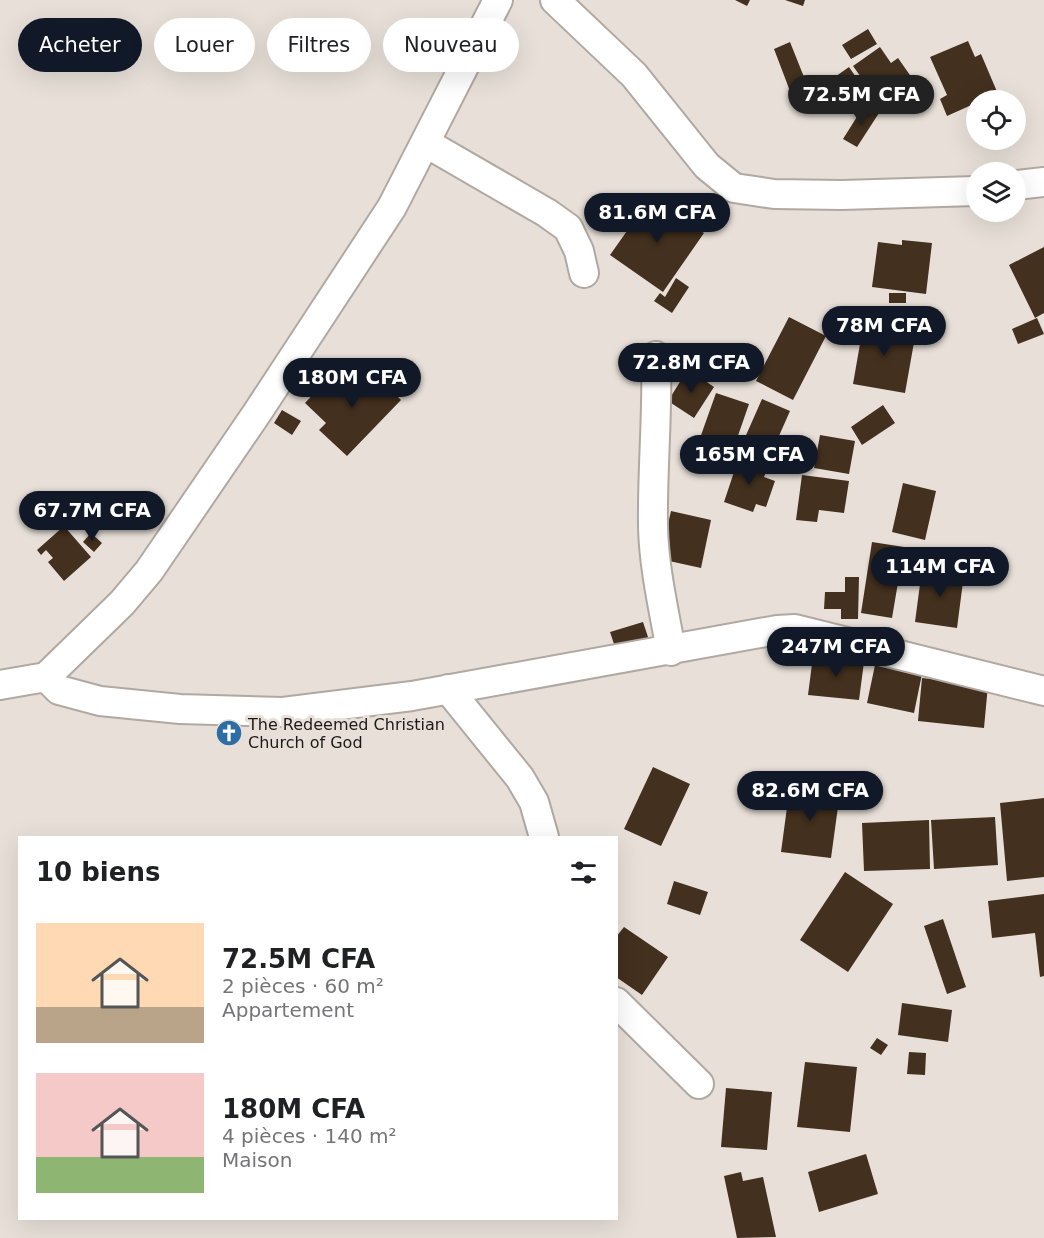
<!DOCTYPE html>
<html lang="fr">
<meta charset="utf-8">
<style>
body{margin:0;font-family:"DejaVu Sans",sans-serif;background:#f6f6f6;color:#202124;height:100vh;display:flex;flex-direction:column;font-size:22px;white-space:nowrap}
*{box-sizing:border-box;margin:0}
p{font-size:20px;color:#757577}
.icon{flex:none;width:33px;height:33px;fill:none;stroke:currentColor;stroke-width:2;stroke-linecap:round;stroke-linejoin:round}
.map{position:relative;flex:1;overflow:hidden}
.sheet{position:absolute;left:18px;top:836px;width:600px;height:384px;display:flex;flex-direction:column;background:#fff;border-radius:0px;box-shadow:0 6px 24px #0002}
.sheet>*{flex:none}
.guide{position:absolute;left:18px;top:18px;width:600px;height:54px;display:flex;gap:12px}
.fabs{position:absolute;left:966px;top:90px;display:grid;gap:12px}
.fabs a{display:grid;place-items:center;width:60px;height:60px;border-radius:50%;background:#fff;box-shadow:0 6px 24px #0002;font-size:30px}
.price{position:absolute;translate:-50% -51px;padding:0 14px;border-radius:21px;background:#111827;color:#fff;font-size:20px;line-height:39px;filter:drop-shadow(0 2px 3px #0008)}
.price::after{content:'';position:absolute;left:50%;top:36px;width:18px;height:14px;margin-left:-9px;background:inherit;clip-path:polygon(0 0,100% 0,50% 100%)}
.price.on{background:#222;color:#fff}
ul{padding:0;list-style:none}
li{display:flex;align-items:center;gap:18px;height:150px;padding:0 18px}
li span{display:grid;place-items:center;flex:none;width:168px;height:120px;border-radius:0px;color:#555}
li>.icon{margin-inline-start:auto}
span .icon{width:72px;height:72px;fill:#fffc;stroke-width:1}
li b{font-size:26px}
h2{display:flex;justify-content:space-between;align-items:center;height:72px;padding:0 18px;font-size:26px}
.pill{padding:0 21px;border-radius:27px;background:#fff;box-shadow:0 6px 24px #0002;font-size:21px;line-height:54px}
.pill.on{background:#111827;color:#fff}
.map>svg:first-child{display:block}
.building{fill:#43301e}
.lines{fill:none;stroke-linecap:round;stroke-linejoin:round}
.minor-casing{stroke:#b0a8a1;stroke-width:32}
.minor{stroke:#fff;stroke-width:28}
.labels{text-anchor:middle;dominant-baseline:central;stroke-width:6;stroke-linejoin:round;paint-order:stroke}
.poi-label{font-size:16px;fill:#1c1916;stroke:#e8e0d8;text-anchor:start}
</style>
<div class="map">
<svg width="1044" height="1238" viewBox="0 0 1044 1238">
<rect width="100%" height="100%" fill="#e8e0d8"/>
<!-- building -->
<path class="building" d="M735 0H750L747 6Z
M785 0H805L803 6Z
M868 29 877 44 851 59 842 45Z
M968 41 975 57 981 54 998 94 976 100V103L947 116 940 99 947 95 930 57Z
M790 42 804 77 809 75 814 90 793 99 774 49Z
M880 47 891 63 898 58 912 78 903 83 908 91 883 108 853 66Z
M849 67 871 99 853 111 832 79Z
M865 104 879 113 857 147 843 139Z
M651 197 704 233 663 292 610 255Z
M902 240 932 243 926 294 872 287 878 242 902 245Z
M1044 247V313L1035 318 1009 265Z
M676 278 689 287 672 313 654 301 660 293 665 297Z
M889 293H906V303H889Z
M789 317 826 336 793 400 756 381Z
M1037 318 1044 334 1018 344 1012 329Z
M864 321 916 331 905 393 853 384Z
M688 369 714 387 694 418 668 401Z
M346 373 352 379 356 375 364 383 374 373 401 400 347 456 319 430 326 423 305 403 322 385 329 392Z
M716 393 749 404 733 450 700 438Z
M762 399 790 411 771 454 743 442Z
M883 405 895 423 862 445 851 427Z
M282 410 301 421 292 435 274 423Z
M820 435 855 441 849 474 814 468Z
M739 457 768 467 764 477 775 481 766 507 756 504 753 512 724 502Z
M802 475 849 481 844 513 819 510 817 522 796 520Z
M903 483 936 491 925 540 892 532Z
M671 511 711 520 701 568 660 559Z
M64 526 91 557 64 581 48 562 53 558 46 550 41 555 37 550Z
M91 533 102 543 94 552 83 542Z
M872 542 904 547 892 618 861 613Z
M922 569 964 574 957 628 915 622Z
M845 577H859L858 619H841V609H824L825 592H845Z
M643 622 649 640 616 650 610 632Z
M813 656 864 662 859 700 808 695Z
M875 665 922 674 914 713 867 703Z
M922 678 988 685 984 728 918 721Z
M653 767 690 784 661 846 624 829Z
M790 785 840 792 831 858 781 852Z
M1044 798V877L1007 881 1000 803Z
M995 817 998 865 934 869 931 820Z
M929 820 930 869 864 871 862 823Z
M845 872 893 904 848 972 800 940Z
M674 881 708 892 700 915 667 904Z
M1044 894V976L1040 977 1035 933 992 938 988 901Z
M943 919 966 987 947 994 924 926Z
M624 927 668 957 642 995 616 977V937Z
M902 1003 952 1010 948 1042 898 1035Z
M877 1038 888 1045 881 1055 870 1048Z
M909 1052 926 1053 925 1075 907 1074Z
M805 1062 857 1067 850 1132 797 1127Z
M726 1088 772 1092 767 1150 721 1147Z
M866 1154 878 1194 819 1212 808 1172Z
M741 1172 743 1181 763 1177 776 1237 737 1238 724 1176Z"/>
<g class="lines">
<defs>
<path id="minor" d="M555 0 634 75 707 166 734 188 774 194 842 195 976 191
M426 143 547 213 568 228 579 251 584 273
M1016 185 1044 182
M656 356C658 413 652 470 653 527 654 569 664 610 671 651
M46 677 59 690 100 701 180 709 283 712 412 696 777 630 795 629 1044 691
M0 685 46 677 122 603 149 571 257 413 392 207 498 0
M448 689 520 778 534 802 544 837
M616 1002 699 1084"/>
</defs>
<!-- minor casing -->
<use href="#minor" class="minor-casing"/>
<!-- minor -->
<use href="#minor" class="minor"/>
</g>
<!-- icons -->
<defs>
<symbol id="church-disc" viewBox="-11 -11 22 22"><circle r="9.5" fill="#2c6da3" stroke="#e8e0d8"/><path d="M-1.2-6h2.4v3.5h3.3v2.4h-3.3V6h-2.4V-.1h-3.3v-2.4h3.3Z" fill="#fff"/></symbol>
</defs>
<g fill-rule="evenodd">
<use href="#church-disc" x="214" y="718" width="30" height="30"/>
</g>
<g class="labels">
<!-- poi labels -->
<g class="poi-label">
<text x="248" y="724">The Redeemed Christian<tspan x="248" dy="18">Church of God</tspan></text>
</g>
</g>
</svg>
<div class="fabs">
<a><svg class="icon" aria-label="locate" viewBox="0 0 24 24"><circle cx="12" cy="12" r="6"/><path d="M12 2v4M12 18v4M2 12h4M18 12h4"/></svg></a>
<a><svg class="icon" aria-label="layers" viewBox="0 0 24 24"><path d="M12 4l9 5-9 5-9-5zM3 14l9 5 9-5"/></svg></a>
</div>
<b class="price on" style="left:861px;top:126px">72.5M CFA</b>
<b class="price" style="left:657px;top:244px">81.6M CFA</b>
<b class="price" style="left:884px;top:357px">78M CFA</b>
<b class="price" style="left:691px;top:394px">72.8M CFA</b>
<b class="price" style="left:352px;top:409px">180M CFA</b>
<b class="price" style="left:749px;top:486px">165M CFA</b>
<b class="price" style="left:92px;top:542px">67.7M CFA</b>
<b class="price" style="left:940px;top:598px">114M CFA</b>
<b class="price" style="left:836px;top:678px">247M CFA</b>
<b class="price" style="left:810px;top:822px">82.6M CFA</b>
<div class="guide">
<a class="pill on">Acheter</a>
<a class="pill">Louer</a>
<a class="pill">Filtres</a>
<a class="pill">Nouveau</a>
</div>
<section class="sheet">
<h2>10 biens<svg class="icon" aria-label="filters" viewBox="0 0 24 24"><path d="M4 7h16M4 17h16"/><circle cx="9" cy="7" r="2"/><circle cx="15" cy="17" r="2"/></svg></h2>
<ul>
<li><span style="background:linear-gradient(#ffd9b3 70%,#b9a48a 0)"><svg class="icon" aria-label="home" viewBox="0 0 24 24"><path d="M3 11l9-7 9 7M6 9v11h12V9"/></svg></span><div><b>72.5M CFA</b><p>2 pièces · 60 m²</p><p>Appartement</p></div></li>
<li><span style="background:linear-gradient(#f6c9c9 70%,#8fb573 0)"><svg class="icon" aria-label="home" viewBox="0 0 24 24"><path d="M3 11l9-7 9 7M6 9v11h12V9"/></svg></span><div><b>180M CFA</b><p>4 pièces · 140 m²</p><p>Maison</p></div></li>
</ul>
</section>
</div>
